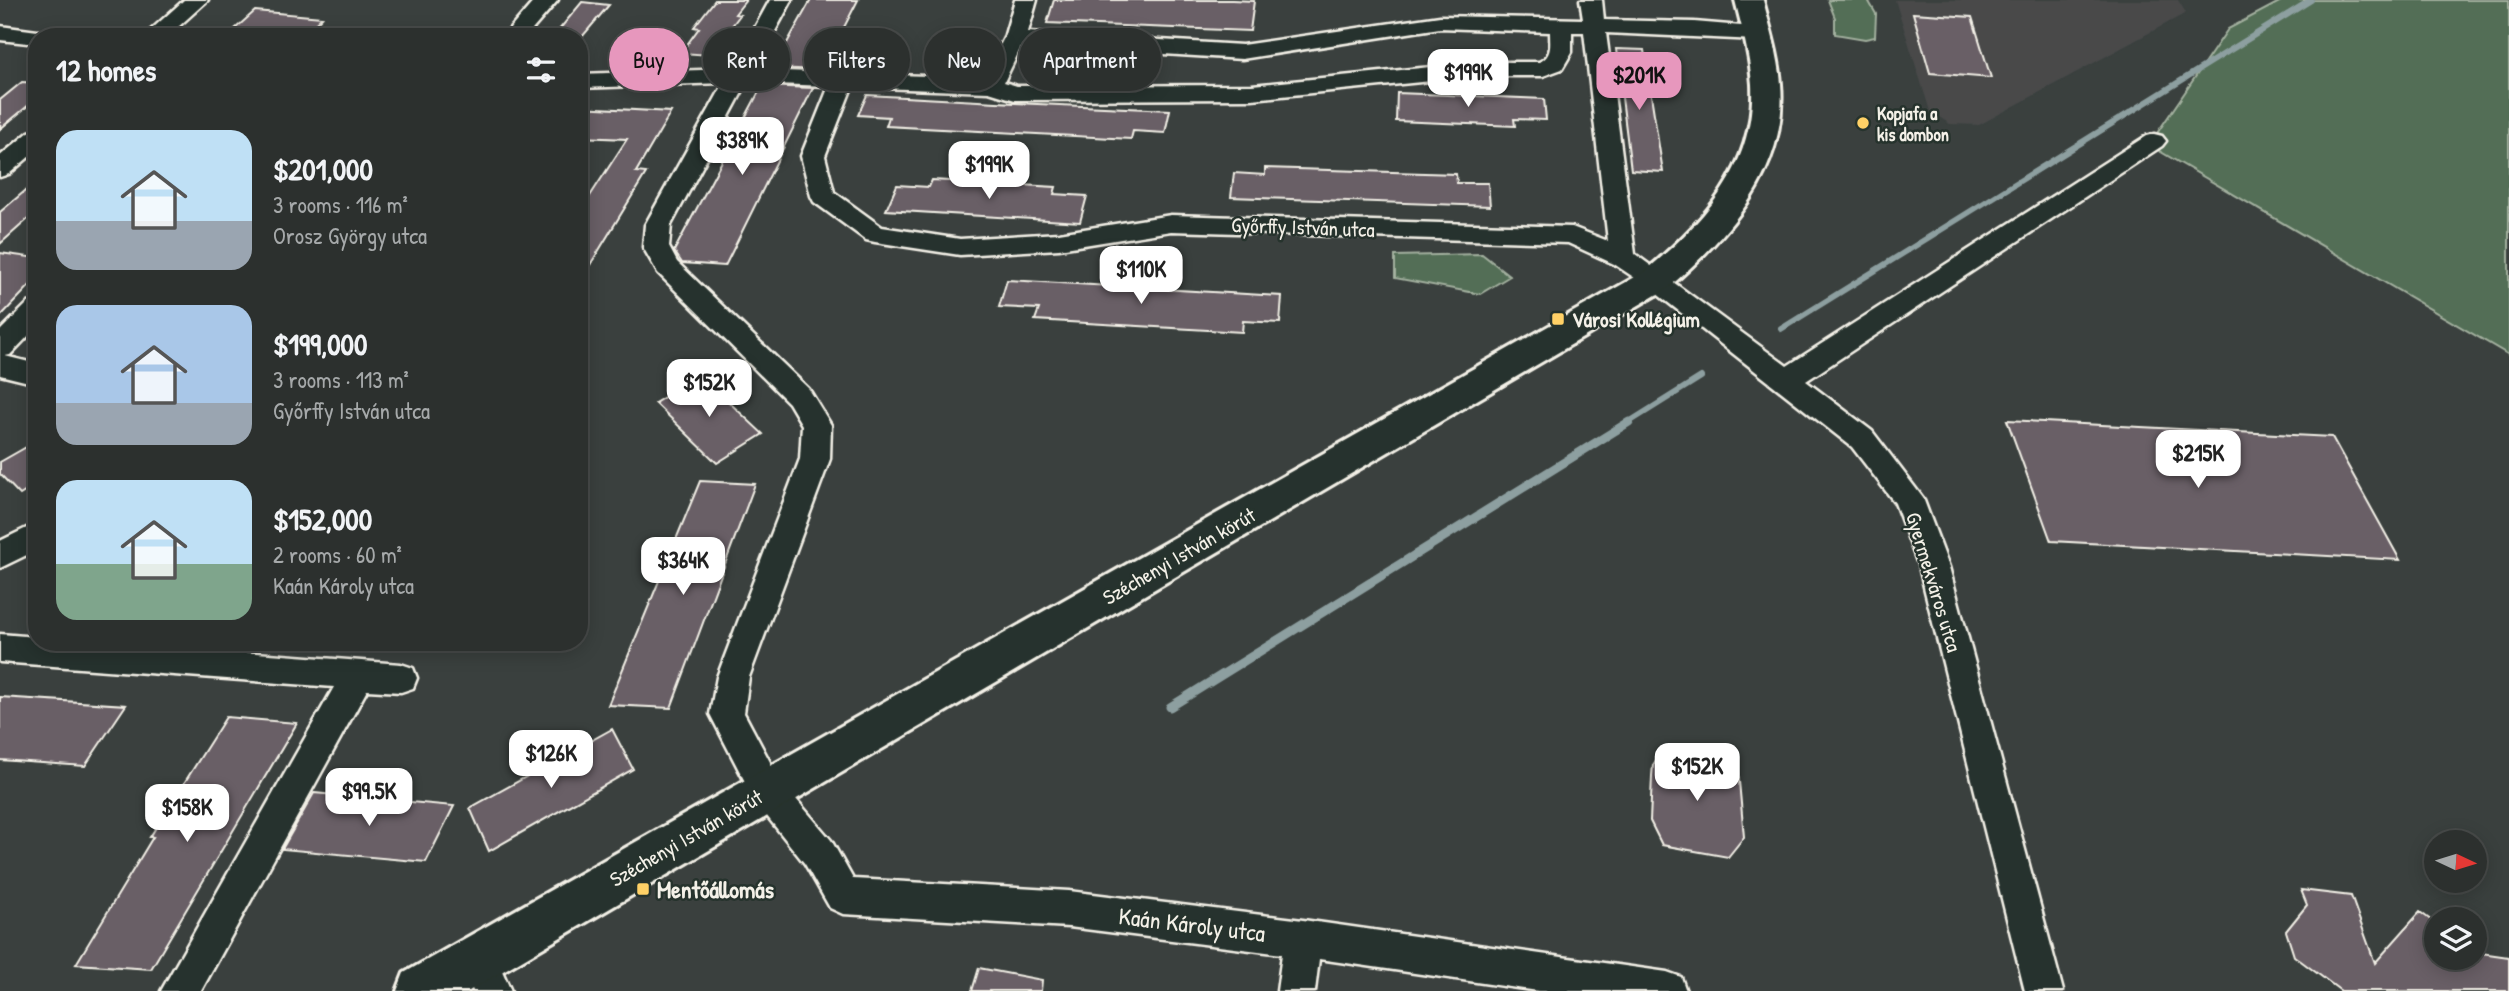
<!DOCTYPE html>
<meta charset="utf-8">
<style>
body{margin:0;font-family:"Patrick Hand",sans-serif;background:#343836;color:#f1f3f6;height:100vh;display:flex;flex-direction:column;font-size:26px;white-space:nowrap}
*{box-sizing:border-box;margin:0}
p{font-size:23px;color:#a6a9aa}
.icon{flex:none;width:38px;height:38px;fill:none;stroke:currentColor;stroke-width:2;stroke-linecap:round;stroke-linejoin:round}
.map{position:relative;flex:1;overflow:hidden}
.side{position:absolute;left:28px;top:28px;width:560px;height:623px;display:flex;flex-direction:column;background:#2c302e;border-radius:28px;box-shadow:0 4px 18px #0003,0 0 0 2px #484b4a}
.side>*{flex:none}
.top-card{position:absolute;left:609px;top:28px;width:665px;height:63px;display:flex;gap:14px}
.needle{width:46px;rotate:94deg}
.fabs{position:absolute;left:2424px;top:830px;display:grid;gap:14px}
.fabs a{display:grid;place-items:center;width:63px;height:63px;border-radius:50%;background:#2c302e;box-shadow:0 4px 18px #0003,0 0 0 2px #484b4a;font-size:35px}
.price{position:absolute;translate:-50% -60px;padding:0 16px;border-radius:14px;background:#fff;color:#222;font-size:23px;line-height:46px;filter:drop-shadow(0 2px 4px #0008)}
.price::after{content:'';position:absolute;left:50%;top:42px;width:21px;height:16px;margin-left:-10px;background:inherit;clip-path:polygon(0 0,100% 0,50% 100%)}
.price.active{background:#e797bd;color:#111}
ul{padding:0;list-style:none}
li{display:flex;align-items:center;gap:21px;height:175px;padding:0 28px}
li span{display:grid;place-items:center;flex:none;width:196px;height:140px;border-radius:21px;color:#555}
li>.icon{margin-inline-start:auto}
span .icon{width:84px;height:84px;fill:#fffc;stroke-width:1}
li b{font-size:30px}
h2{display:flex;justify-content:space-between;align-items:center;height:84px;padding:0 28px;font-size:30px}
.pill{padding:0 24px;border-radius:32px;background:#2c302e;box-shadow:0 4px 18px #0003,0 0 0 2px #484b4a;font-size:24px;line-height:63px}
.pill.active{background:#e797bd;color:#111}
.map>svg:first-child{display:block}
.built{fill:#48494a}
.green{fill:#526e56;stroke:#a3b09f;stroke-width:2}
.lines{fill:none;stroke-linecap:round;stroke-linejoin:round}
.stream-far1{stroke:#8d9fa0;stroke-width:6}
.stream{stroke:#8d9fa0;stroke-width:9}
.building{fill:#695f66;stroke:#f4f1e8;stroke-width:2}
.street-casing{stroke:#f4f1e8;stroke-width:5}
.secondary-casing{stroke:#f4f1e8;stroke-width:6}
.street{fill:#26332d;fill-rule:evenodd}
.secondary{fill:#26332d;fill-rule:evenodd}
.poi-dot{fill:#ffd166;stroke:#26332d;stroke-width:2.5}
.labels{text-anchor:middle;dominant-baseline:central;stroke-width:5;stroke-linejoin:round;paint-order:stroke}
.far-poi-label{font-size:18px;font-weight:bold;fill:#f4f1e8;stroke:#26332d;text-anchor:start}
.street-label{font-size:21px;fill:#f4f1e8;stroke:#26332d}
.poi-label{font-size:21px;font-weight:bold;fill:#f4f1e8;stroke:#26332d;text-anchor:start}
.near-poi-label{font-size:24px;font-weight:bold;fill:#f4f1e8;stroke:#26332d;text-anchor:start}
.near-street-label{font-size:24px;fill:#f4f1e8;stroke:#26332d}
</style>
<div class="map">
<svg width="2509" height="991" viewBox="0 0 2509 991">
<rect width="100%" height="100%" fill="#3a403e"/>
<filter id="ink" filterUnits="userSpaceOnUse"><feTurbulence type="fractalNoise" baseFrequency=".0143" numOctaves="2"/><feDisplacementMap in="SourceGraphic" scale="14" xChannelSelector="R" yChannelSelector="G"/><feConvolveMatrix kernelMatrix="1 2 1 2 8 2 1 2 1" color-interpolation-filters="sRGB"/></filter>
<g filter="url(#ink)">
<!-- built -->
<path class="built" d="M1895 0H2178L2186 13 1979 125 1950 124 1930 111Z"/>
<!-- green -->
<path class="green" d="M1828 0H1868L1876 14 1875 37 1865 39 1835 34V18Z
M2283 0H2509V355L2149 145 2228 29Z
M1482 254 1510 276 1480 294 1395 278V256Z"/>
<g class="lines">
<!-- stream-far1 -->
<path class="stream-far1" d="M1781 329 2311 0
M1626 424 1701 377"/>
<!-- stream -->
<path class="stream" d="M1170 707 1629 422"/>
</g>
<!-- building -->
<path class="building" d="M715 0H746L735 14 740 15 710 55 681 53 699 28 694 27Z
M811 0H858L822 70 773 68Z
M1054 0H1232L1254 1 1250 31 1047 23Z
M582 2 609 5 582 37H553Z
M255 11 322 17 302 37H226Z
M1913 13 1972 17 1991 78 1930 73Z
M1616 49 1644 50 1663 172 1631 170Z
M22 82 37 83V105L30 104 0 129V100Z
M762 86 813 88 725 266 682 263 674 251Z
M1397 93 1544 99 1546 120 1514 119 1515 126 1396 121Z
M867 95 1015 103 1170 110 1165 133 1133 131 1131 139 886 126 889 117 858 115Z
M579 107 671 112 636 172 646 173 579 283V213L627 139 579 137Z
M1265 168 1456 174 1457 183H1488L1490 206 1231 197 1234 173 1265 175Z
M932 180 1056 187 1054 194 1087 196 1080 222 886 210 897 185 929 187Z
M37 181V211L0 244V212Z
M0 253 37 258V278L0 317Z
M1007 280 1282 296 1280 323 1243 321 1242 332 1035 320 1039 309 999 307Z
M700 375 763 434 717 463 655 403Z
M2007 420 2332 437 2400 560 2051 541Z
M37 441V484L20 495 0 474V462Z
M700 481 755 484 671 708 608 705Z
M0 697 126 705 85 766 0 760Z
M226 717 297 723 151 969 76 964 153 837H150Z
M612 729 633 769 489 851 470 808Z
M1667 753 1737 759 1744 837 1728 857 1662 845 1650 821 1652 776 1653 765 1658 757Z
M314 793 454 806 426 862 282 849Z
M2301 890 2351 896 2375 963 2420 912 2436 924V957H2474V952L2509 957V991H2341L2294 956 2286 931 2307 905Z
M979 968 1042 980 1041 991H972Z"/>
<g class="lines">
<defs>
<path id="street" d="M184 0H208L167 37H143Z
M535 0H558L526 37H503Z
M770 0H792L754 70 983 78 1004 38 1015 0H1037L1028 32 1242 45 1440 16 1583 19 1580 0H1602L1604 20 1694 22 1765 28 1768 33 1765 38 1757 40 1606 33 1635 254 1787 366 2146 136 2154 134 2162 136 2166 141 2162 146 1806 381 1872 431 1923 498 1949 567 2063 991H2025L1919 567 1895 503 1852 447 1647 286 1614 264 1568 243 1171 231 1059 249 960 255 875 242 866 240 814 202 811 196 801 156 829 86 747 83 671 225 669 247 677 262 809 389 831 425 830 459 749 677 744 713 779 779 831 840 853 879 1069 891 1303 920 1667 972 1681 977 1686 991H1538L1319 959 1315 991H1277L1282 954 1069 927 843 914 830 908 805 864 755 801 710 714 717 677 800 459 802 425 789 403 658 273 643 247 645 225 724 83 579 88V74L732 69ZM1440 28 1550 32C1550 44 1553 56 1539 62H1481L1252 85 1017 86 1004 82 1022 45 1242 59ZM1572 32H1584L1608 241 1572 227 1171 215 1059 233 960 239 882 227 834 192 825 156 852 87 989 92 1015 100 1252 99 1481 76H1543L1562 69 1565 64 1572 52Z
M0 26 45 32 48 37H37V44L0 40Z
M37 130V150L9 174 0 177V156L29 132Z
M37 301V327L10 355 5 356 37 364V384L0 375V331L28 303Z
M37 523V550L0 568V541Z
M0 634 37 637V642H108L401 664 413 668 417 678 413 688 401 692 367 690 201 991H161L334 687 0 662Z
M478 940 491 946 511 991H473L459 959 465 946Z"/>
<path id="secondary" d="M1735 0H1763C1770 28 1779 56 1781 84 1788 171 1729 235 1668 288L469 991H397L404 973 1644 272C1703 223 1756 167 1752 84 1750 56 1742 28 1735 0Z"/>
</defs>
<!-- street casing -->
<use href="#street" class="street-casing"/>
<!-- secondary casing -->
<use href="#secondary" class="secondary-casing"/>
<!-- street -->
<use href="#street" class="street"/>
<!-- secondary -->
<use href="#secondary" class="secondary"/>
</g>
</g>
<!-- markers -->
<g class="poi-dot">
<circle cx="1863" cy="123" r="7"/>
<rect x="1551" y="312" width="14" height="14" rx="3.5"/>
<rect x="636" y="882" width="14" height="14" rx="3.5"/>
</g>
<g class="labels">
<!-- far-poi labels -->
<g class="far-poi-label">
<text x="1877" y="113">Kopjafa a<tspan x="1877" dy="21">kis dombon</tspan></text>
</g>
<!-- street labels -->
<g class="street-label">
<text transform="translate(1303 227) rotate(2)">Győrffy István utca</text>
<text transform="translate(1179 556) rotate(-30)">Széchenyi István körút</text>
<text transform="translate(1934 582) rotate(73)">Gyermekváros utca</text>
<text transform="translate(686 838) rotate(-30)">Széchenyi István körút</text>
</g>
<!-- poi labels -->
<g class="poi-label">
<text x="1572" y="319">Városi Kollégium</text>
</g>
<!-- near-poi labels -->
<g class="near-poi-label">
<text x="657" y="889">Mentőállomás</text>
</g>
<!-- near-street labels -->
<g class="near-street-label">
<text transform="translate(1192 924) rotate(7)">Kaán Károly utca</text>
</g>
</g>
</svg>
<div class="fabs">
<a><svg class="needle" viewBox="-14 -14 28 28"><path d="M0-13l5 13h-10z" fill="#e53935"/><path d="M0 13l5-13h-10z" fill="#a6a9aa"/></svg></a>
<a><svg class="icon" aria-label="layers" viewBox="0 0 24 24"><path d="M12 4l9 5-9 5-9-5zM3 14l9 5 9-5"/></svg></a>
</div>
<b class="price" style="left:1468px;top:109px">$199K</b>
<b class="price active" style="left:1639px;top:112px">$201K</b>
<b class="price" style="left:742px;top:177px">$389K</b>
<b class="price" style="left:989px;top:201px">$199K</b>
<b class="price" style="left:1141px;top:306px">$110K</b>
<b class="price" style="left:709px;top:419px">$152K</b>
<b class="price" style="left:2198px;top:490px">$215K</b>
<b class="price" style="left:683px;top:597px">$364K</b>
<b class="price" style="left:551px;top:790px">$126K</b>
<b class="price" style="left:1697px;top:803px">$152K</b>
<b class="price" style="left:369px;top:828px">$99.5K</b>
<b class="price" style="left:187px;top:844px">$158K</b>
<div class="top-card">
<a class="pill active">Buy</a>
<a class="pill">Rent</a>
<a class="pill">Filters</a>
<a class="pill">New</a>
<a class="pill">Apartment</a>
</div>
<section class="side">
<h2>12 homes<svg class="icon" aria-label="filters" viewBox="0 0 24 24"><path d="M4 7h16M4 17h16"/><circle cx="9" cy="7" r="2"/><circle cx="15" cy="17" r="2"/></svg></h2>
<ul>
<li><span style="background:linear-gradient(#bfe0f5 65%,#9aa5b1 0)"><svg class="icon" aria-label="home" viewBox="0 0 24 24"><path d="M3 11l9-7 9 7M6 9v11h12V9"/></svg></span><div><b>$201,000</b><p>3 rooms · 116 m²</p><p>Orosz György utca</p></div></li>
<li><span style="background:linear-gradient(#a9c7e8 70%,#9aa5b1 0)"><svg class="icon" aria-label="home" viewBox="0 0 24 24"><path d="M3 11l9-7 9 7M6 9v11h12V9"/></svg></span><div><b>$199,000</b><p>3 rooms · 113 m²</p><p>Győrffy István utca</p></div></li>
<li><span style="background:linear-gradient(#bfe0f5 60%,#7fa58c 0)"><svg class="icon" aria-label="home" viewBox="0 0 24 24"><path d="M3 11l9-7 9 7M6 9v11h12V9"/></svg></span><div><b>$152,000</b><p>2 rooms · 60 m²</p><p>Kaán Károly utca</p></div></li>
</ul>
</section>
</div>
